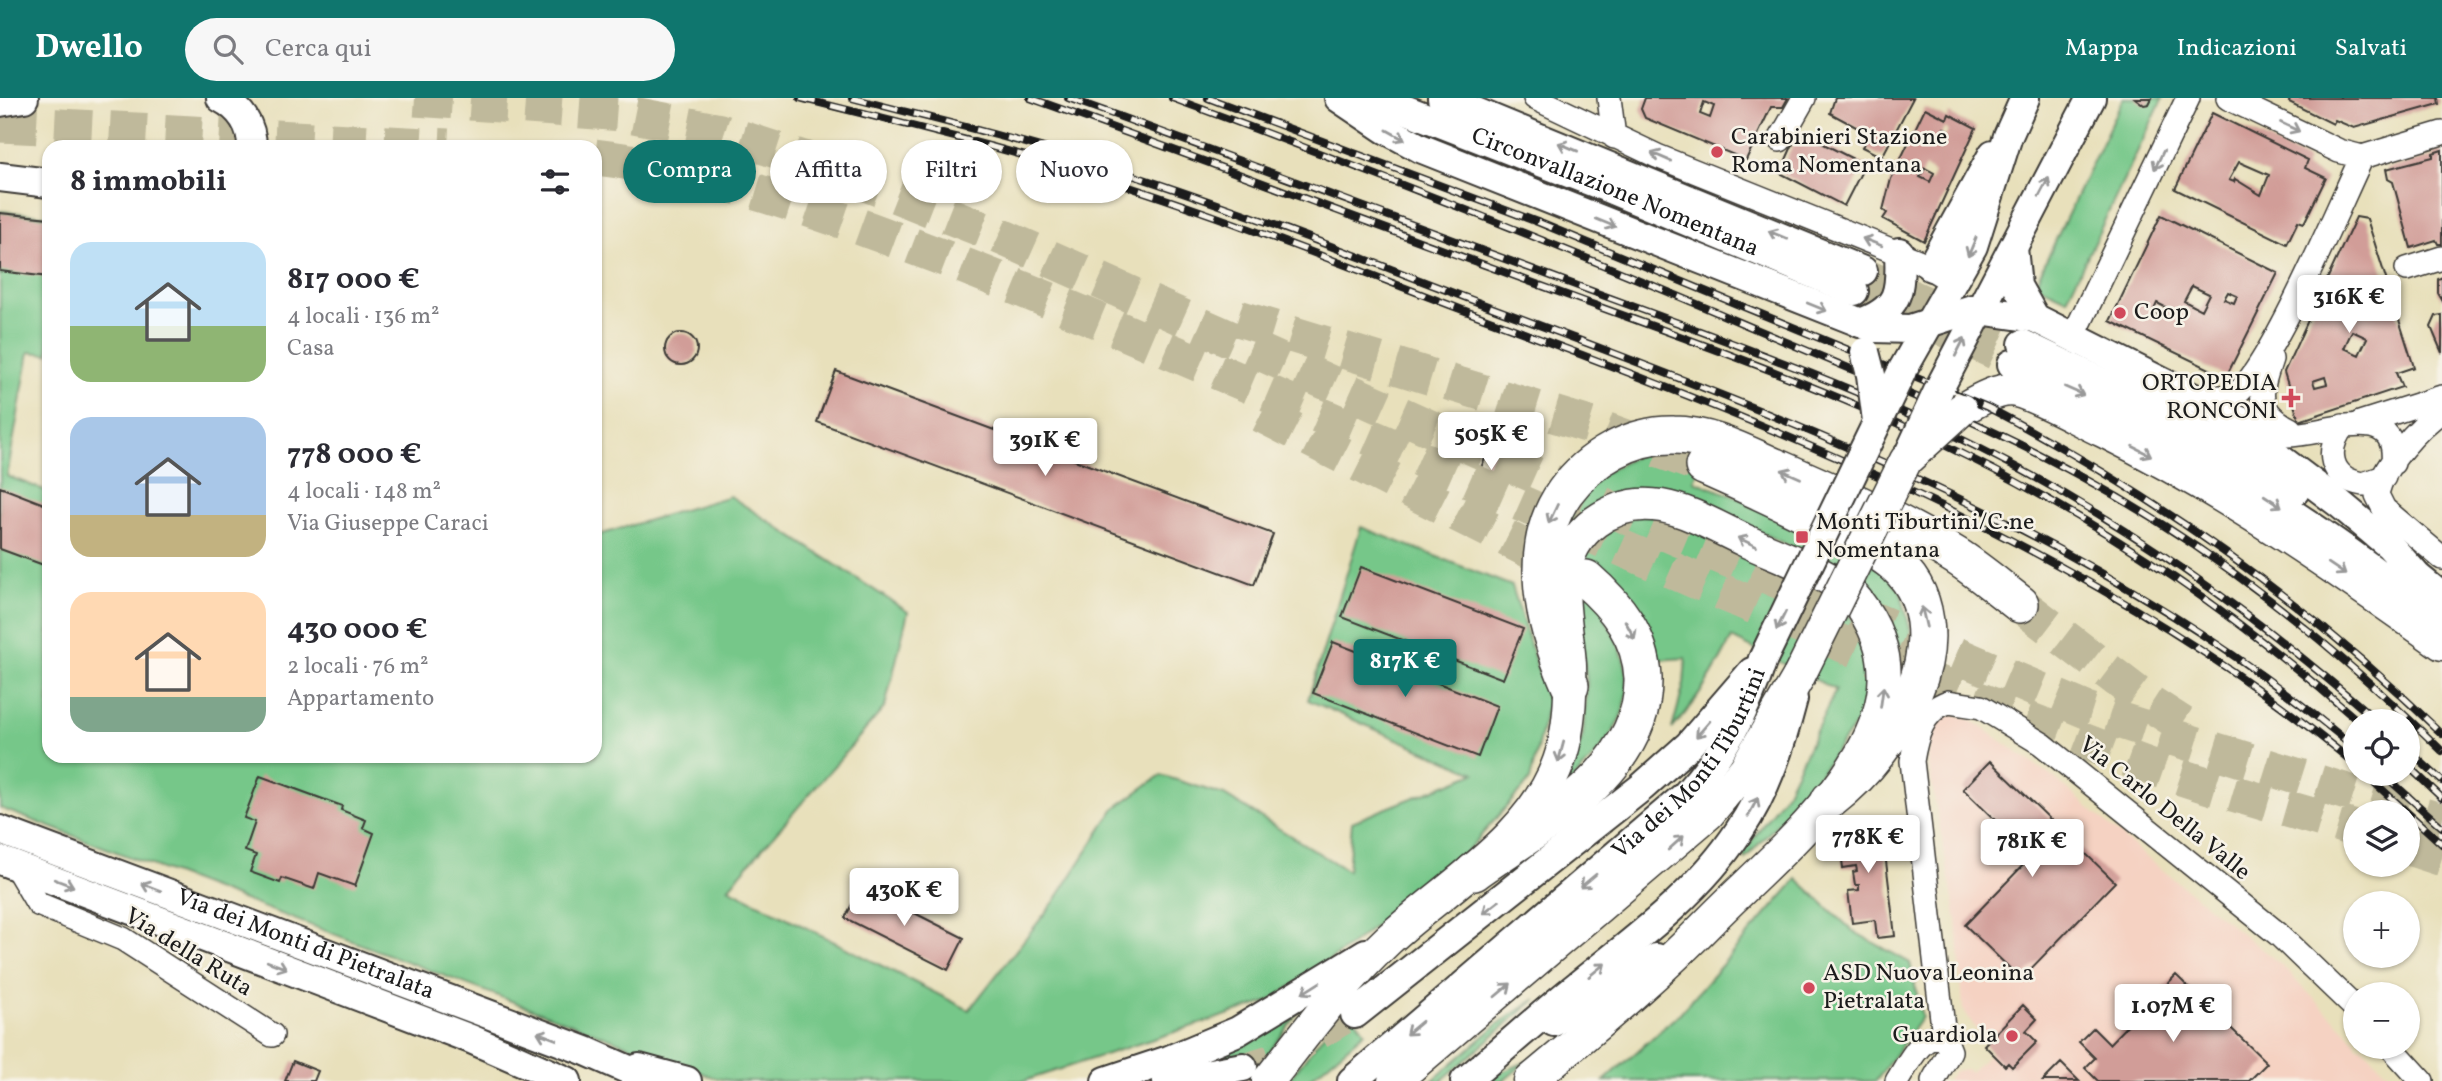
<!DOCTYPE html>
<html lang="it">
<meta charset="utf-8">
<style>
body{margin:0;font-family:Vollkorn,serif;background:#f7f7f7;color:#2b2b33;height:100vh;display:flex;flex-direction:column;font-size:26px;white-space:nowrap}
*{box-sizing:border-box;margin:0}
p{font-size:23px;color:#7c7c81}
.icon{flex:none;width:38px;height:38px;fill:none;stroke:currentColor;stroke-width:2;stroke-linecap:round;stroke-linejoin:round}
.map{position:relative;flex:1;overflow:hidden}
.panel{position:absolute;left:42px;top:42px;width:560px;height:623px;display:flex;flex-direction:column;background:#fff;border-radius:21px;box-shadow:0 2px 5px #0004}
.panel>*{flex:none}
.banner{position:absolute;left:623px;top:42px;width:665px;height:63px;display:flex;gap:14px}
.tools{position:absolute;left:2343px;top:611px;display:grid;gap:14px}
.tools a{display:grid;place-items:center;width:77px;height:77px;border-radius:50%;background:#fff;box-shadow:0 2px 5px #0004;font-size:35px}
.price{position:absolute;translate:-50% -60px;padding:0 16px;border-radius:7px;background:#fff;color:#222;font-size:23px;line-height:46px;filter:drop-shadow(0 2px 4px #0008)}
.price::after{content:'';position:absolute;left:50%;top:42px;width:21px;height:16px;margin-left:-10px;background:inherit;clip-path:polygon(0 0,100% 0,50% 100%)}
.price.on{background:#0f766e;color:#fff}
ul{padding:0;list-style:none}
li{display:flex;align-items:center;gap:21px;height:175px;padding:0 28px}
li span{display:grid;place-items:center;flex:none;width:196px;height:140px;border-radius:21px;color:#555}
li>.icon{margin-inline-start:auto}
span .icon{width:84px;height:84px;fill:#fffc;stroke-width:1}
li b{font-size:30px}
h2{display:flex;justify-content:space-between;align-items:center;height:84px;padding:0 28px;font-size:30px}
.tag{padding:0 24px;border-radius:32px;background:#fff;box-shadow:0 2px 5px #0004;font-size:24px;line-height:63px}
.tag.on{background:#0f766e;color:#fff}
header{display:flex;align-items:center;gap:42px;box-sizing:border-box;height:98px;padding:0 35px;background:#0f766e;color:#fff}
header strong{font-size:33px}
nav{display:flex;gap:38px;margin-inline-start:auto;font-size:24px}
.search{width:490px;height:63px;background:#f7f7f7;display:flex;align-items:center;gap:18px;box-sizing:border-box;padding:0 24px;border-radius:38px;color:#7c7c81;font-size:26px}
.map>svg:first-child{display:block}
.built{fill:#f5d2c2}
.green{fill:#76c789;stroke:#497252;stroke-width:2}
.building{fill:#d19d98;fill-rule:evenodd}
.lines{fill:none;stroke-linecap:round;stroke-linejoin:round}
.tertiary-tunnel{stroke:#bfb99b;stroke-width:28;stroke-dasharray:28 14;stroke-linecap:butt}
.trunk-tunnel{stroke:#bfb99b;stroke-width:37;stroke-dasharray:37 18;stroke-linecap:butt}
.minor-casing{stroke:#3b3934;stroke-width:26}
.tertiary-casing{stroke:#3b3934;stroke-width:32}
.secondary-casing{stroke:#3b3934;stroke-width:35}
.trunk-casing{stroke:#3b3934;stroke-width:40}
.minor{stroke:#fff;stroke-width:23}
.tertiary{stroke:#fff;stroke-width:28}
.secondary{stroke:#fff;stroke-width:32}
.trunk{stroke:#fff;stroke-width:37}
.rail-casing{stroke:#1c1c1c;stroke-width:8}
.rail{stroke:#f7f3e8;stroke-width:5;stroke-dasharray:16;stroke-linecap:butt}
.tertiary-bridge-casing{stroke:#3b3934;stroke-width:32;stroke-linecap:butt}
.secondary-bridge-casing{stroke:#3b3934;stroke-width:35;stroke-linecap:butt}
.tertiary-bridge{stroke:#fff;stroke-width:28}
.secondary-bridge{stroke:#fff;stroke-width:32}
.oneway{stroke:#999}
.poi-dot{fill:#d1495b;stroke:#f7f3e8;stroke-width:2.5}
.labels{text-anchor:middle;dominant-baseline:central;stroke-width:5;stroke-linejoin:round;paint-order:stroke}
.poi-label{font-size:24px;fill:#1c1c1c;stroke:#f7f3e8;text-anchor:start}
.street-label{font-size:24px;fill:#1c1c1c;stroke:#f7f3e8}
</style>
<header>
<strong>Dwello</strong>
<div class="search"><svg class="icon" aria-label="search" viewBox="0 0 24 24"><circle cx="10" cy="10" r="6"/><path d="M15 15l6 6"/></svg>Cerca qui</div>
<nav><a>Mappa</a><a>Indicazioni</a><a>Salvati</a></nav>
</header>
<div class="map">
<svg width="2442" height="983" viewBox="0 0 2442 983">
<rect width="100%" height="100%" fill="#f7f3e8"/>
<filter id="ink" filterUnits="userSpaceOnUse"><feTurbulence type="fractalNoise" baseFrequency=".0143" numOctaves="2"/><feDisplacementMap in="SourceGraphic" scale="14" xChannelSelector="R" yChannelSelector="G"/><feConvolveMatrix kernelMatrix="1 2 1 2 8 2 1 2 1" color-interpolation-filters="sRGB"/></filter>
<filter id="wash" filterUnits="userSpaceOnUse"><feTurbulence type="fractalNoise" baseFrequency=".00686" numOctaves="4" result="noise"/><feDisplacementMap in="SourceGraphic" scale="28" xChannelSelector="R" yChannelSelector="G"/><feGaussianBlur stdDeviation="1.57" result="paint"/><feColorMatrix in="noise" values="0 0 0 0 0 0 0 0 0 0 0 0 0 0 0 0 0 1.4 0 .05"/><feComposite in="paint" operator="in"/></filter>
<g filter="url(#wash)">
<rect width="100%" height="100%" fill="#e8e0bb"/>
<!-- built -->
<path class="built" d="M1955 617 1966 619 1979 627 2058 683 2135 750 2278 864 2355 942 2356 948 2362 949 2396 983H1946L1954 973 1965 971 1970 974 1992 954 1963 912 1957 823 1928 664 1930 638 1936 626 1946 618Z"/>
<!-- green -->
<path class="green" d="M2123 0H2163L2067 201 2035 186Z
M0 113 49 118V256L29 254 7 378 49 394V658H595V438L730 398 908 514 885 609 728 790 969 912 1054 804 1115 710 1161 677 1224 697 1348 773 1352 724 1475 675 1308 602 1361 429 1512 488 1548 604 1530 682 1461 760 1346 851 1270 903 1024 983H733L715 980 0 710Z
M1644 354 1704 355 1694 383 1749 404 1882 471 1900 491 1914 547 1898 588 1840 472 1675 394 1638 392 1557 440 1590 382Z
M1643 416 1677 420 1793 477 1848 515 1866 548 1869 592 1857 624 1804 697 1745 761 1743 755 1787 693 1836 592 1732 540C1715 573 1697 604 1672 631L1684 586 1686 560 1656 562 1604 519C1651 595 1622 632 1566 689L1583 637 1587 585 1573 484 1590 445 1612 428Z
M1797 781 1853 833 1910 865 1922 919 1876 983H1604L1680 915Z
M1536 901 1441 983H1432L1498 926Z
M1346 907 1365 934 1307 983H1288Z
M1298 914 1251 980 1243 955 1190 966Z
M1528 963 1503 983H1490L1499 975Z"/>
<g id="blocks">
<!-- building -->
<path class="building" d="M1645 0H1788L1783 9H1771L1746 62 1645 20 1641 11ZM1704 4 1714 8 1710 20 1700 16Z
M1835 0H1913L1882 59 1862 49 1869 36 1830 15Z
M2135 0H2152L2149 6 2144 7Z
M2290 0H2438L2439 6 2354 30 2335 22 2333 26 2289 4Z
M1925 10 1947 21 1949 16 1976 30 1924 143 1883 121 1887 115 1883 112 1891 81ZM1944 30 1948 32 1943 42 1939 40ZM1925 70 1934 75 1930 84 1920 79Z
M2212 15 2308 62 2305 70 2326 80 2304 125 2298 123 2287 146 2175 91ZM2239 64 2269 77 2261 97 2235 81 2234 84 2229 82Z
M1804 36 1865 67 1844 108 1780 75 1797 37Z
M2442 52V146H2438L2436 142 2411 150 2393 84 2388 81 2386 71 2433 59V55Z
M0 115 49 120V179L0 173Z
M2161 117 2278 175 2226 279 2110 223ZM2192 188 2209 196 2201 212 2184 203ZM2228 194 2237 198 2234 205 2224 201ZM2157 205 2167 210 2162 219 2153 214Z
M2356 119 2367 121 2414 269 2396 275 2402 289 2299 323 2284 274ZM2352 233 2367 240 2359 257 2344 250ZM2325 279 2327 286 2315 289 2313 283Z
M2442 179V202L2438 195V181Z
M2442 217V255L2431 229 2436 218Z
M665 251a16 16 0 1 1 32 0a16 16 0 1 1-32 0Z
M836 273 1273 436 1254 487 817 324Z
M1489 352 1509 361 1493 395 1473 387Z
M0 389 49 408V469L0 451Z
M1361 469 1523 531 1503 581 1342 519Z
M1333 544 1497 608 1478 659 1313 595Z
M1990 663 2115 784 2021 881 1965 827 2032 758 1963 691Z
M260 678 342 708 341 712 366 722 363 730 374 735 355 788 319 775 314 791 282 780 280 785 250 774 256 757 245 753 255 724 244 720Z
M1881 722 1895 838 1877 840 1875 822 1852 825 1848 793 1859 792V787H1855L1853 774 1857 773 1856 768 1843 770 1838 728Z
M861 788 964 840 948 872 845 820Z
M2176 877 2267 965 2249 983H2098L2085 970 2095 960 2079 944 2093 930 2109 946Z
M2023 907 2037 921 2026 933 2037 944 2012 969 2008 965 2005 968 1984 947Z
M293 963 318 973 314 983H285Z
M2061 965 2079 983H2043Z"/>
</g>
</g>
<g filter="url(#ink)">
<use href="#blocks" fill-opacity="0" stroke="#3b3934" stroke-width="2"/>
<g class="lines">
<!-- tertiary-tunnel -->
<path class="tertiary-tunnel" d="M1863 173 2023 246
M1854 193 2012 266
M1243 969 1295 952 1355 916"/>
<!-- trunk-tunnel -->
<path class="trunk-tunnel" d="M415 0 624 15 720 34 807 62 993 135 1636 422 2086 612 2442 724
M0 26 448 49
M595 59C689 70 781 100 869 132 988 175 1104 225 1221 275 1527 404 1826 548 2138 664 2209 690 2283 709 2356 731
M1238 220 1596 329 1704 368
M1261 316 1571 473
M2020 506 2149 605 2191 632
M2408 749 2442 760"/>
<defs>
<path id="minor" d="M1535 0 1657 58 1918 163 1943 178
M1609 0 1614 39
M2228 0 2339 53 2362 59 2442 35
M1780 42 1804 0
M2407 171 2442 160
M2073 239 2188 0
M2271 261C2260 294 2254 312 2290 331
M2194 299H2231C2266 283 2341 102 2362 59
M2442 313C2419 328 2381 370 2377 397L2384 411 2442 460
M2235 318C2251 324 2268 335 2285 337 2318 340 2399 299 2393 365
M2360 325 2442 299
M2343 328C2325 352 2329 381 2363 386L2384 379
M15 767 38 806 123 841 272 937
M2390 948 2422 983
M1897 983C1908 966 1921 935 1944 938
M1933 983 1950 953 1944 938 1912 663C1916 639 1922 613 1948 604L1981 609 2042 646 2278 836 2356 911"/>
<g id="tertiary">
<path d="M221 0C240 10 252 27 252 49"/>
<path d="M1339 0 1385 31 1420 50 1874 230 1910 231 1972 211 2035 220 2210 308 2340 406 2389 447 2414 475"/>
<path id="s1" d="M1376 0 1605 89 1854 193"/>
<path d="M1442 0 1863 173"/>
<path d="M0 4 24 0"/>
<path d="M0 79 49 85"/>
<path d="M2013 150 2017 188 2035 220"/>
<path d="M1931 169 1993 56"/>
<path d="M1860 225C1900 211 1901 193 1899 154"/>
<path d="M2023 246 2166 315 2295 393"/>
<path d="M2012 266C2166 334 2314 417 2442 527"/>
<path d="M1902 273 1973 148 2008 38 2025 0"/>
<path d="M1940 289 2091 0"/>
<path d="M2398 463 2442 499"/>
<path id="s2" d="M0 732 586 953 654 983"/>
<path d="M0 762 471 941 567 983"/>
<path d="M1355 916 1642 689 1689 647 1752 574"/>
<path d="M1554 924 1656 860"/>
<path d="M639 970 687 983"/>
<path d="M1106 983 1169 962 1238 933 1366 855"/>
<path d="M1167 983 1243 969"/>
<path id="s3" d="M1352 983 1685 698C1723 656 1746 614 1763 561"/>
<path d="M1465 983C1499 955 1532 925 1566 897 1627 847 1695 800 1739 733 1766 693 1781 647 1793 601"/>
</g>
<path id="secondary" d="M1961 312C1975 304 1999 289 2016 293 2040 299 2079 322 2103 333 2223 392 2333 468 2442 546
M1268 983C1306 935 1343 884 1388 842 1446 788 1531 742 1559 663 1570 633 1571 598 1570 567 1567 517 1547 460 1595 424 1647 386 1695 419 1744 442 1775 457 1837 477 1857 503 1950 622 1784 747 1711 822 1655 880 1592 931 1530 983
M1394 983 1708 716 1745 671 1799 578"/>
<path id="trunk" d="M1704 368C1749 388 1792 407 1834 430 1853 440 1873 449 1890 462 1932 493 1933 549 1914 593 1897 634 1865 675 1830 702
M1570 587C1544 528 1525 450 1565 394 1590 360 1632 336 1674 337 1710 337 1743 355 1775 369 1836 396 1899 422 1956 458 1978 472 1999 490 2020 506
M1474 774C1540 726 1645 674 1643 580 1641 538 1617 508 1586 481"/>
</defs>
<!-- minor casing -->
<use href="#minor" class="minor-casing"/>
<!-- tertiary casing -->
<use href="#tertiary" class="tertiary-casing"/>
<!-- secondary casing -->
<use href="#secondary" class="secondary-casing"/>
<!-- trunk casing -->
<use href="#trunk" class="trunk-casing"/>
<!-- minor -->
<use href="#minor" class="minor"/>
<!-- tertiary -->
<use href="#tertiary" class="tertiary"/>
<!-- secondary -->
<use href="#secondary" class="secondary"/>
<!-- trunk -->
<use href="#trunk" class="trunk"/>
<defs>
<path id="rail" d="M800 0C905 26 1011 52 1114 84 1242 125 1367 176 1492 223 1795 336 2105 457 2356 667
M852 0C929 20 1007 38 1084 62 1229 106 1370 164 1512 217 1805 326 2116 446 2356 651
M1030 0C1189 56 1346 117 1504 174 1652 229 1804 279 1946 348 2096 420 2234 513 2358 623
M1068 0C1227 57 1385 117 1543 175 1689 230 1839 280 1979 350 2124 422 2255 516 2377 623
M1172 0C1365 71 1555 145 1744 226 1856 274 1973 319 2080 378 2215 451 2332 545 2442 653
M1208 0 1540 125 1987 309C2154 396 2307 504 2442 636
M2408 652 2442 683
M2408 668 2442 700
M2365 676 2442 746
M2383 676 2442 729"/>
</defs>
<!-- rail casing -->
<use href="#rail" class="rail-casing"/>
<!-- rail -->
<use href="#rail" class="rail"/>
<defs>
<path id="tertiary-bridge" d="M1865 254 1871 277 1877 323
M1907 360 1940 289
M1763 561 1902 273"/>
<path id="secondary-bridge" d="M1799 578 1906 362 1961 312"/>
</defs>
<!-- tertiary-bridge casing -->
<use href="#tertiary-bridge" class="tertiary-bridge-casing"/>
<!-- secondary-bridge casing -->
<use href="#secondary-bridge" class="secondary-bridge-casing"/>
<!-- tertiary-bridge -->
<use href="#tertiary-bridge" class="tertiary-bridge"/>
<!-- secondary-bridge -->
<use href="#secondary-bridge" class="secondary-bridge"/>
</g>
<!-- one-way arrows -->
<defs><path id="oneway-shaft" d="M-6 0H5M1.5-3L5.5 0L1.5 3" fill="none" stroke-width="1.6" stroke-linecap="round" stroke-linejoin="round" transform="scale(1.75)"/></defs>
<g class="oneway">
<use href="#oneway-shaft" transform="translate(2290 29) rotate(26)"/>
<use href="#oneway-shaft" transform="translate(1396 37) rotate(29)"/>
<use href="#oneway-shaft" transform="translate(1568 49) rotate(-157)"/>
<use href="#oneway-shaft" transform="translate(1661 59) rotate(-157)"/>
<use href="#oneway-shaft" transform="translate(2159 62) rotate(116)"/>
<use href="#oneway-shaft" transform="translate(2044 89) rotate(-62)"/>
<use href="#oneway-shaft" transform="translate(1606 125) rotate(22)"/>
<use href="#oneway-shaft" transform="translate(1778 137) rotate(-157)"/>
<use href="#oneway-shaft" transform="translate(1872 144) rotate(-159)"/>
<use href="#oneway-shaft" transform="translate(1972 149) rotate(113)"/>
<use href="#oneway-shaft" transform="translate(1817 209) rotate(22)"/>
<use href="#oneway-shaft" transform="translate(1960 249) rotate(-63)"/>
<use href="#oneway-shaft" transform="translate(2074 293) rotate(24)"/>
<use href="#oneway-shaft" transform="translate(2142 353) rotate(27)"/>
<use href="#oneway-shaft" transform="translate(1791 376) rotate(-156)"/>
<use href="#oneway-shaft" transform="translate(2273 403) rotate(33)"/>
<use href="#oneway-shaft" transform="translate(1553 416) rotate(115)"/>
<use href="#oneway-shaft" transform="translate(1747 444) rotate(-154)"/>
<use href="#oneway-shaft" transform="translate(2337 471) rotate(34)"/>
<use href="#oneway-shaft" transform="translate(1924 519) rotate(-103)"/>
<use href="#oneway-shaft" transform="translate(1781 523) rotate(116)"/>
<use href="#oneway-shaft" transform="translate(1630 532) rotate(62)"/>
<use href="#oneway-shaft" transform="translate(1882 599) rotate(-82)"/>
<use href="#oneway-shaft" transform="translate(1703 631) rotate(131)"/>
<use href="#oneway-shaft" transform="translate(1561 654) rotate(105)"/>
<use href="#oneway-shaft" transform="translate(1753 709) rotate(-62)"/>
<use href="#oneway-shaft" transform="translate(1676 745) rotate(-42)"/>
<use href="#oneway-shaft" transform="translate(1588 783) rotate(140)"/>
<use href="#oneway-shaft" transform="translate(64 785) rotate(21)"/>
<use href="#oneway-shaft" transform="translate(151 789) rotate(-159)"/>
<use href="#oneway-shaft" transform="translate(1491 809) rotate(142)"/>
<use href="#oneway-shaft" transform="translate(277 867) rotate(21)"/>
<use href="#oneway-shaft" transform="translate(1597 872) rotate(-39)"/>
<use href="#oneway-shaft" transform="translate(1311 890) rotate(148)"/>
<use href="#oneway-shaft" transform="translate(1503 892) rotate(-40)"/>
<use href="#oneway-shaft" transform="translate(1414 930) rotate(140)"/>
<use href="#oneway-shaft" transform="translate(547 938) rotate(-159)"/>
</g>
</g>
<!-- markers -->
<g class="poi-dot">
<circle cx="1717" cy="54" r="7"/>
<circle cx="2120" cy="215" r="7"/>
<path d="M2287.5 289.5h7v7h7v7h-7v7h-7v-7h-7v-7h7z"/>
<rect x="1795" y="432" width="14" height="14" rx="3.5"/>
<circle cx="1809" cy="890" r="7"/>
<circle cx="2012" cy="938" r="7"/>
</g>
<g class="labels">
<!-- poi labels -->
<g class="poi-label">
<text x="1731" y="40">Carabinieri Stazione<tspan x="1731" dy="28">Roma Nomentana</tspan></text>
<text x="2134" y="215">Coop</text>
<text x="2277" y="286" text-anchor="end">ORTOPEDIA<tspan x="2277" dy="28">RONCONI</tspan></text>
<text x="1816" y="425">Monti Tiburtini/C.ne<tspan x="1816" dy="28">Nomentana</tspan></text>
<text x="1823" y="876">ASD Nuova Leonina<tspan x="1823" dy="28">Pietralata</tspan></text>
<text x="1998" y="938" text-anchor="end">Guardiola</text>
</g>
<!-- street labels -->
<g class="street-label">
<text stroke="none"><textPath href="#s1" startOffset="257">Circonvallazione Nomentana</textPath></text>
<text stroke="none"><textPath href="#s3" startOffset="467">Via dei Monti Tiburtini</textPath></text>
<text transform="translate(2164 711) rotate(39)">Via Carlo Della Valle</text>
<text stroke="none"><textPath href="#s2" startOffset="326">Via dei Monti di Pietralata</textPath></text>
<text transform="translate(188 855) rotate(32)">Via della Ruta</text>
</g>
</g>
</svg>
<div class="tools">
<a><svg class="icon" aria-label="locate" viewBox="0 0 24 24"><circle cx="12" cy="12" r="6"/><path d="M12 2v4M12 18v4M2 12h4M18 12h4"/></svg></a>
<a><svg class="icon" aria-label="layers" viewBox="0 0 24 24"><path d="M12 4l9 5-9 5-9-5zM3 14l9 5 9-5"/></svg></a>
<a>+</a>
<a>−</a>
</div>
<b class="price" style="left:2349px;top:237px">316K €</b>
<b class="price" style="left:1491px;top:374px">505K €</b>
<b class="price" style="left:1045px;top:380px">391K €</b>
<b class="price on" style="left:1405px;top:601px">817K €</b>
<b class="price" style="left:1868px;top:777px">778K €</b>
<b class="price" style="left:2032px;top:781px">781K €</b>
<b class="price" style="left:904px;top:830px">430K €</b>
<b class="price" style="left:2173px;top:946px">1.07M €</b>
<div class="banner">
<a class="tag on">Compra</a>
<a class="tag">Affitta</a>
<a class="tag">Filtri</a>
<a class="tag">Nuovo</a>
</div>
<section class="panel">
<h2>8 immobili<svg class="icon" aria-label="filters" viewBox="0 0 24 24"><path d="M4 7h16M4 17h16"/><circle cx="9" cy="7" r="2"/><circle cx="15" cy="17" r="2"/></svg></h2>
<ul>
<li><span style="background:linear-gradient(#bfe0f5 60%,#8fb573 0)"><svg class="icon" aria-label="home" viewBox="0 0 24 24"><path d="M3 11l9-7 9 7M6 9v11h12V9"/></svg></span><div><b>817 000 €</b><p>4 locali · 136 m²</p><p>Casa</p></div></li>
<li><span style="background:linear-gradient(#a9c7e8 70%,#c2b280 0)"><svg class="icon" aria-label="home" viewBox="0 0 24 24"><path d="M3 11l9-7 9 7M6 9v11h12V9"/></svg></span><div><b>778 000 €</b><p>4 locali · 148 m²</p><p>Via Giuseppe Caraci</p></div></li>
<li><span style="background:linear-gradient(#ffd9b3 75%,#7fa58c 0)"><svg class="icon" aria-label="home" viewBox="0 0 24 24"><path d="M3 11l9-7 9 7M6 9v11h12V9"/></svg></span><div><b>430 000 €</b><p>2 locali · 76 m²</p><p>Appartamento</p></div></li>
</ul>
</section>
</div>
